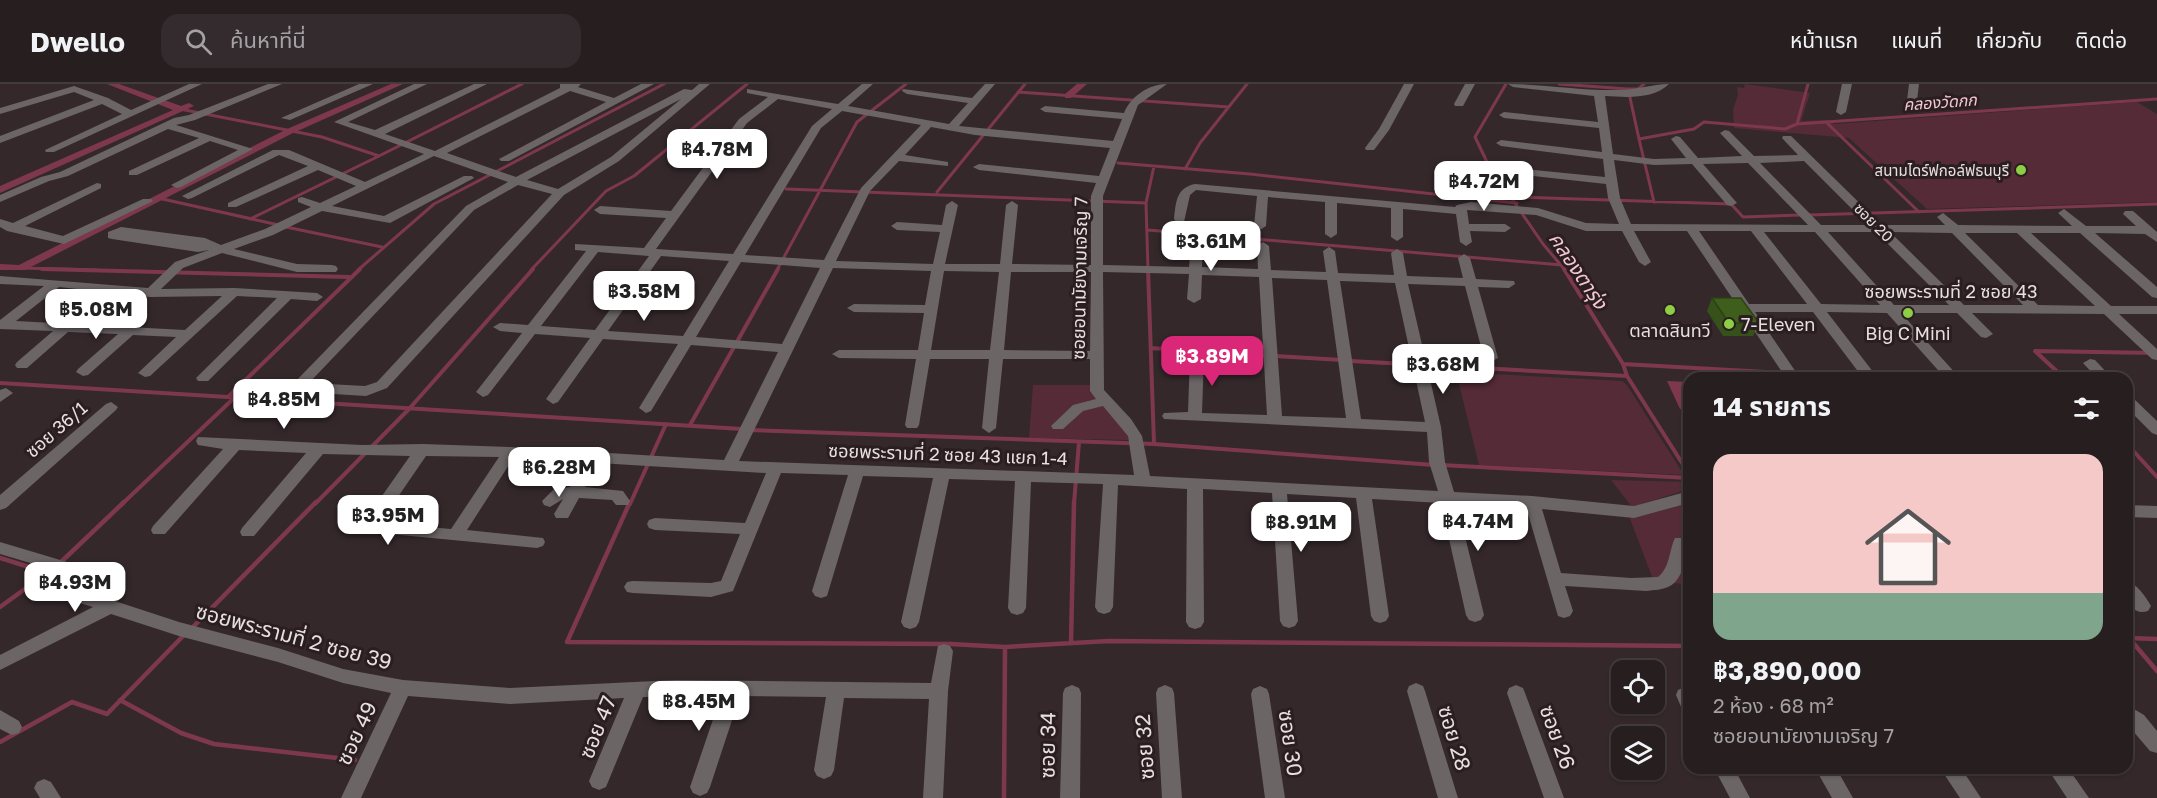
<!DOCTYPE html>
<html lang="th">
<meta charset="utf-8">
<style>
body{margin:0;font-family:"Golos Text","Noto Sans Thai",sans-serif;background:#332b2d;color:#f1f3f6;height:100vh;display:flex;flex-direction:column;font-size:22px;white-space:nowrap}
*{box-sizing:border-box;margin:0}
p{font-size:20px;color:#a4a2a5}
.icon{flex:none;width:33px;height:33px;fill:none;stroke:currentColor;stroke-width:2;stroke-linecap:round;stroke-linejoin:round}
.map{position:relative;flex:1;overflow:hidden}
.side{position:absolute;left:1683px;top:288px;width:450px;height:402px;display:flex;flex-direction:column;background:#271e20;border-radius:18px;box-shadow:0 2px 4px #0004,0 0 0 2px #433c3e}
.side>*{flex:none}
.buttons{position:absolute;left:1611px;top:576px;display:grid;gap:12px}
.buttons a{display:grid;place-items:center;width:54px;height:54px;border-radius:12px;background:#271e20;box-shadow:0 2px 4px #0004,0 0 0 2px #433c3e;font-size:30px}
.price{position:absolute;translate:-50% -51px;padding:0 14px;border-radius:12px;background:#fff;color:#222;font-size:20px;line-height:39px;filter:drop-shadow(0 2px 3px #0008)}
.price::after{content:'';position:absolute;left:50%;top:36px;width:18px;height:14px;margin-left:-9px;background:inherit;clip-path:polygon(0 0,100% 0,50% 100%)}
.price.selected{background:#db2777;color:#fff}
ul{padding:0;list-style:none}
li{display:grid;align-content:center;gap:12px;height:318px;padding:0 30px}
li+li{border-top:2px solid #433c3e}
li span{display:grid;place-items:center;height:186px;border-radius:18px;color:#555}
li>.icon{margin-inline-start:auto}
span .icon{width:108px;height:108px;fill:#fffc;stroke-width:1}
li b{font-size:26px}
h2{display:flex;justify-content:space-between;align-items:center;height:72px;padding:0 30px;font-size:26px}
header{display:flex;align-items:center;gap:36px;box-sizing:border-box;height:84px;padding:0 30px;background:#271e20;border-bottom:2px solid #433c3e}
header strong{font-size:28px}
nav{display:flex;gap:33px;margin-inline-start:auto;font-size:21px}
.search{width:420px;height:54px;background:#332b2d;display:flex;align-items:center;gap:15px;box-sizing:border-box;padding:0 21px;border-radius:18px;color:#a4a2a5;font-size:22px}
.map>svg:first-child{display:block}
.green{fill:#552b37}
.water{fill:#7e384d}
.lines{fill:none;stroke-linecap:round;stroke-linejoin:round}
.stream-far2{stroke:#7e384d;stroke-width:3}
.stream-far1{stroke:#7e384d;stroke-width:4}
.stream{stroke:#7e384d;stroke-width:4.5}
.canal{fill:#7e384d;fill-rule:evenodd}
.minor{fill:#6b6566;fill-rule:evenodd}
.wall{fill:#365119}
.building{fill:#3f5e1d;stroke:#2c4214;stroke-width:1.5}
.poi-dot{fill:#8dce44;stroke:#2a1e21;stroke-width:2}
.labels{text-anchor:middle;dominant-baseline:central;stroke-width:6;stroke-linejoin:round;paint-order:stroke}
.far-poi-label{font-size:15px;fill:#e7dfe1;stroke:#2a1e21;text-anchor:end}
.far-street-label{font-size:15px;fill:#e7dfe1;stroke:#2a1e21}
.far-water-label{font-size:16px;font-style:italic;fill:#f4c8d2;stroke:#2a1e21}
.street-label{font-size:18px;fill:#e7dfe1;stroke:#2a1e21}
.poi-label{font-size:18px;fill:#e7dfe1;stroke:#2a1e21}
.water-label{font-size:20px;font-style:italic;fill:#f4c8d2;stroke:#2a1e21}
.near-street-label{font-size:21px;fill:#e7dfe1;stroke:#2a1e21}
</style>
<header>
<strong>Dwello</strong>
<div class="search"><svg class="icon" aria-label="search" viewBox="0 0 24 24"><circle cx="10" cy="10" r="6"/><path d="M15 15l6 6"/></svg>ค้นหาที่นี่</div>
<nav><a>หน้าแรก</a><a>แผนที่</a><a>เกี่ยวกับ</a><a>ติดต่อ</a></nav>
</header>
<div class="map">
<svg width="2157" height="714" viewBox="0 0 2157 714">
<rect width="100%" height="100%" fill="#34282b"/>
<!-- green -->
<path class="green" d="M1745 0 1810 9 1801 37 1828 36 1834 40 2137 18 2157 30V118L1927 125 1849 54 1734 44 1733 26 1738 11 1737 3 1744 4Z
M1456 288 1622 297 1627 301 1684 391 1479 381Z
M1033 301H1100V306L1128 336V356L1029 354Z
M1611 396 1689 398V405L1632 423Z
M1689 419V500L1654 498 1629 432 1645 431Z"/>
<!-- water -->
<path class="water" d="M1667 297 1689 298V326L1680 325Z"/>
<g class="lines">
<!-- stream-far2 -->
<path class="stream-far2" d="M1506 0 1475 53 1488 80 1543 160 1565 186
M1559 0 1627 5H1638L1644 0
M1018 8 1229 23
M1629 9 1639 55
M180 25 322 53 379 72 250 135
M1826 38 1919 128
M1797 40 1808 0
M379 72 522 0
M1118 79 1250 90 1517 119
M1185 85 1200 59 1247 0
M786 105 1146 119
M937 108 1025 0
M1513 113 1731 120 1743 133 1801 131
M158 114 279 141
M1654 118 1639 55 1694 45 1704 38 1785 45 1797 40 2157 15
M1809 131 2157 120
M286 143 382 163
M1148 146 1562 181
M21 184 97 186
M358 186 434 120 664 0
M531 186 606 107 634 92 747 0
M777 186 857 38 906 0
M1148 186 1146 119 1154 82"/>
<!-- stream-far1 -->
<path class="stream-far1" d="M42 185 349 193
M1148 185 1154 360
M1564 185 1623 280 1627 292 1689 390
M1151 264 1267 272
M1275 272 1342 276
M1350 277 1627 292
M1623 280 1786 289
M1794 290 1868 294
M2064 294 2035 267 2157 269
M0 299 742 345
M228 313 360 185
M690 341 778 185
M749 346 1154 360 1434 381
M2127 360 2157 393
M1441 381 1689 394
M122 420 233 315
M315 420 409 325 533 185
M630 420 666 340
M1074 420 1079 358"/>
<!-- stream -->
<path class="stream" d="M630 418 567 558 951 560 1005 563 1109 557 1689 562
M0 474 48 489
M60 479 124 418
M0 523 54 484
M191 545 316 418
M2128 554 2157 555
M2129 554 2157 587
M1071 559 1074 418
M120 616 181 649 214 660 355 676
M0 658 72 618 107 630 185 550
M1004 714 1005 563"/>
<!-- canal -->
<path class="canal" d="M107 0H119L181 22 189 19 194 22 0 109V102L173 26Z
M391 0H403L293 49 25 186H0V180L19 181 287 45Z
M1077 0H1087L1071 14H1065V10Z"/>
<!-- minor -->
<path class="minor" d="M189 0H202L54 68H46L45 66 122 30 102 20 0 59V52L94 16 74 8 0 30V24L74 2 108 14 131 26Z
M268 0H282L195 36 176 41 253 65 181 103 177 104 171 101 238 66 210 57 137 91H129V87L199 54 168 45 68 92 49 97 0 118V111L41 93 60 88 174 34 189 31Z
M359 0H373L290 36 281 34Z
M414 0H427L348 38 375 46 474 0H487L385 50 435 67 560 4V0H581L578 3 614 14 641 0H654L509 77H501L499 75 606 18 570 7 447 69 516 93 684 5 692 6 699 0H710L619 77 564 111 387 304 366 312 301 308 296 306 292 301 466 122 508 98 434 72 332 122 384 132 464 92H472L474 94 390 139 322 127 273 151 234 165 297 180 332 181 336 182 338 185 336 188H297L222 169 183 184 161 205 234 204 317 209 323 213 317 217 291 215 208 297H198L196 294 277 214 237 212 150 292 145 293 138 289 176 253 133 251 88 291 83 292 76 288 78 285 118 250 68 248 27 284H17L15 281 17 278 53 247 0 245V236L44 202 0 200V192L148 204 175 178 209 166 198 168 112 155 108 154V148L121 143 205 154 221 161 265 145 311 123 298 118V114L302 113 320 119 356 102 318 86 236 123H228V119L308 82 279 71 192 114 188 115 182 112 273 66H289L365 98 424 70 334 38ZM681 15 611 73 558 105 527 96ZM518 101 552 110 377 298 365 302 309 299 474 126ZM59 203 150 213 222 212 185 246 16 237Z
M862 0H873L848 22 949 40 968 19 907 10 902 7 903 5 972 14 985 0H995L959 42 1113 57 1122 35 1045 28 1040 25 1045 22 1124 29C1131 12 1149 0 1167 0L1138 21 1103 112V181L1189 183 1191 160 1197 156 1203 160 1202 183 1258 185 1257 162 1263 158 1269 162 1271 186 1326 188 1323 167 1329 163 1335 167 1338 189 1394 191 1391 169 1397 165 1403 169 1407 192 1463 194 1458 174 1464 170 1470 174 1476 195 1514 197 1515 200 1509 204 1478 203 1498 274 1491 278 1484 274 1465 202 1408 200 1441 343 1445 378 1454 408 1532 412 1634 422 1689 407V419L1634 434 1542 425 1561 489 1631 494 1658 493C1670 484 1669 466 1675 454H1687C1692 465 1682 496 1670 502 1663 506 1654 506 1646 507L1565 502 1573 527 1570 532 1564 534 1558 532 1526 423 1457 419 1484 531 1481 536 1475 538 1469 536 1466 531 1441 419 1372 415 1389 532 1386 537 1380 539 1374 537 1371 532 1356 414 1287 410 1298 537 1295 542 1289 544 1283 542 1280 537 1272 409 1203 405 1204 538 1201 543 1195 545 1189 543 1186 538 1187 405 1118 401 1113 523 1110 528 1104 530 1098 528 1095 523 1103 400 1031 398 1026 524 1023 529 1017 531 1011 529 1008 524 1015 397 949 395 919 538 916 543 910 545 904 543 901 538 933 394 863 392 827 512 821 514 815 512 812 507 848 391 781 389 733 507 711 513 633 509 627 508 624 503 627 498 633 497 711 499 721 497 740 450 655 446 649 444 647 440 649 436 655 434 745 439 766 389 598 379 585 403 623 407 630 417 628 421H616L612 416 579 414 568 434H556L554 430 563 415 550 423 544 421 542 417 554 405 570 403 583 378 514 373 467 446 543 454 545 458 543 462 537 464 369 448 363 439 410 372 323 370 254 452H242L240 448 242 444 306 369 239 366 165 450H153L151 446 153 442 223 365 198 361 196 357 198 353 362 361 423 360 510 363 724 376 778 268 691 261 651 327 646 329 639 324 678 260 603 255 558 318 553 320 546 315 590 254 535 250 488 311 483 313 476 308 522 249 500 247 493 243 500 239 528 241 586 167 575 166V160L644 164 666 134 600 130 594 126 600 122 671 127 739 35 768 13 747 9V5L838 20ZM778 15 832 25 812 42 733 170 656 165 747 39ZM842 27 921 41 861 104 824 176 745 171 821 44ZM931 43 975 51 1110 64 1099 92 979 80 973 83 979 86 1096 99 1091 112V181L1012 180 1018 121 1012 117 1006 121 1000 180H945L958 121 952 117 946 121 942 141 897 138 891 142 897 146 940 148 933 180 836 177 870 107 899 77 948 82V78L905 71ZM598 168 649 172 595 246 541 242ZM661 172 729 177 683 252 608 247ZM741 178 820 184 782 260 696 253ZM833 184 931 187 925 221 854 220 847 224 854 228 924 229 918 266H839L832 270 839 274 916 275 905 341 907 344H917L919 341 930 275H989L982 344 989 349 996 344 1003 275H1090V307L1096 315 1073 321 1051 342 1053 345H1063L1083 327 1103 322 1128 352 1134 391 739 377ZM944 187 999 188 990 266H931ZM1011 188H1091L1090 267 1004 266ZM1103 188 1189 190 1187 215 1194 219 1201 215 1202 191 1259 193 1267 331 1202 329 1204 272 1197 268 1190 272 1188 328 1164 329 1162 332 1164 335 1427 348 1429 378 1438 407 1150 392 1142 352 1131 335 1104 306ZM1272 194 1327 196 1346 334 1282 332ZM1340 197 1395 199 1425 338 1361 335ZM426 372 499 373 451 445 380 439Z
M1404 0H1414L1389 46 1374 66H1366L1365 64 1379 45Z
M1465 0H1475L1463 22H1455L1454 20Z
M1508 0C1545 0 1582 7 1619 6 1637 6 1652 0 1669 0 1653 16 1625 13 1605 12L1613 70 1654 75 1686 74 1671 55 1676 52 1680 53 1698 74 1742 72 1720 49 1725 46 1729 47 1754 72 1798 71 1782 54 1783 52H1791L1882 141H1945L1937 133 1943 129 1958 141 2072 142 2058 129 2064 125 2086 142H2136L2123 130 2125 127H2133L2157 148V158L2145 150 2095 149 2157 203V214L2152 213 2080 149H2031L2111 222H2157V230H2119L2157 265V276L2152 275 2104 230 1972 229 1993 250 1986 254 1981 253 1957 229H1901L1958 292 1945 294 1887 229 1827 228 1877 293 1863 294 1813 228H1755L1800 294H1786L1687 147H1634L1651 178 1645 182 1639 178 1622 147H1586L1536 131 1467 126 1469 140H1505L1511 144 1505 148 1470 147 1472 158 1466 162 1460 158 1456 130 1403 125V153L1397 157 1391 153V124L1337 119V150L1331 154 1325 150V118L1268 113 1266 142 1260 146 1254 142 1257 112 1196 106 1190 111 1184 138H1176L1174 135C1176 118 1176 104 1195 100L1455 123 1457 121 1471 118 1538 124 1586 139 1619 140 1608 114 1606 100 1515 90 1509 87 1515 84 1605 93 1603 75 1501 62 1496 59 1501 56 1602 68 1599 44 1504 34 1499 31 1504 28 1598 38 1594 12 1513 3ZM1614 76 1654 81 1692 80 1727 121 1731 122 1737 119 1703 80 1748 79 1808 141 1631 140 1620 114ZM1804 77 1868 141H1821L1760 79ZM1699 147H1751L1807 220H1749ZM1764 148H1815L1880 221 1821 220ZM1828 148H1876L1949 221H1894ZM1890 148 1952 149 2023 221H1964ZM1965 149H2017L2095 222 2038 221Z
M1842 0H1852L1846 28 1841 31 1836 28Z
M1909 0H1919L1916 25 1911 28 1906 25Z
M97 99 101 100V104L25 142 63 152 143 115H151L153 117 64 160 7 147 0 143V135L13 139Z
M2090 275 2095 276 2112 294H2097L2083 279Z
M6 304 13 309 0 318V306Z
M2127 311 2132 313 2157 337V351L2152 349 2127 324Z
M111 318 118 323 116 326 6 424 0 426V411L106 320Z
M2127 421 2157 422V434L2127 433Z
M0 458 67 478 71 487 65 498 69 502 179 538 278 564 343 585 403 596 510 604 676 596 931 599 938 562 944 560 950 562 953 567 948 607 943 714H923L929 615 844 614 834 686 831 692 824 695 817 692 814 686 826 613 740 612 710 703 707 709 700 712 693 709 690 703 721 612 643 613 606 703 599 706 592 703 589 697 624 614 510 620 408 612 361 714H341L391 609 343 599 278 578 179 552 111 530 0 586V571L93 523 57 512 47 499 54 486 0 470Z
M2127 497C2137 500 2146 513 2151 522L2148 527C2128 533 2127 510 2127 497Z
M1416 599 1423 602 1425 607 1458 714H1438L1407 607 1409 602Z
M1072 601 1079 604 1081 609 1080 714H1060L1063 609 1065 604Z
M1165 601 1172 604 1174 609 1182 714H1162L1156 609 1158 604Z
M1516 601 1523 604 1525 609 1564 714H1544L1507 609 1509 604Z
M1260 602 1267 605 1269 610 1285 714H1265L1251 610 1253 605Z
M1685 603 1689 605V627L1682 625 1676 611 1678 606Z
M2127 621 2144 631 2157 647V669L2150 667 2127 640Z
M0 626 19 637 22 643 19 649 12 651 0 645Z
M1714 684H1734L1750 714H1730Z
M1815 684H1836L1853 714H1832Z
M1940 684H1961L1981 714H1960Z
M2047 684H2068L2089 714H2067Z
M44 695 51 698 61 714H40L34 704 37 698Z"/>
</g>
<!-- wall -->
<path class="wall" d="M1712 214 1759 239 1753 252H1723L1707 227Z"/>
<!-- building -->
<path class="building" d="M1712 214H1741L1759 239H1729Z"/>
<!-- markers -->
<g class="poi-dot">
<circle cx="2021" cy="86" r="6"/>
<circle cx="1670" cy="226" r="6"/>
<circle cx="1908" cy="229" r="6"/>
<circle cx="1729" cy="240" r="6"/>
</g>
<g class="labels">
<!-- far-poi labels -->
<g class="far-poi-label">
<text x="2009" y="86">สนามไดร์ฟกอล์ฟธนบุรี</text>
</g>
<!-- far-street labels -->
<g class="far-street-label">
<text transform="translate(1874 138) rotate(45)">ซอย 20</text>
</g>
<!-- far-water labels -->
<g class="far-water-label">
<text transform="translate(1940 18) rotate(-4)">คลองวัดกก</text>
</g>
<!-- street labels -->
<g class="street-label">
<text transform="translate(1079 194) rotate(-89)">ซอยอนามัยงามเจริญ 7</text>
<text x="1951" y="207">ซอยพระรามที่ 2 ซอย 43</text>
<text transform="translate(56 345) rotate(-41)">ซอย 36/1</text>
<text transform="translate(948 370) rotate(2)">ซอยพระรามที่ 2 ซอย 43 แยก 1-4</text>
</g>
<!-- poi labels -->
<g class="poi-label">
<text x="1741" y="240" text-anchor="start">7-Eleven</text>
<text x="1670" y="246">ตลาดสินทวี</text>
<text x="1908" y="249">Big C Mini</text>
</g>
<!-- water labels -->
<g class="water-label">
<text transform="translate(1579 186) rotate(56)">คลองตารุ่ง</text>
</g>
<!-- near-street labels -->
<g class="near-street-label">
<text transform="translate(294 552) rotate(15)">ซอยพระรามที่ 2 ซอย 39</text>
<text transform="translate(597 643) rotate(-68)">ซอย 47</text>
<text transform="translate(356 649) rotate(-65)">ซอย 49</text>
<text transform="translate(1558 653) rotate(70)">ซอย 26</text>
<text transform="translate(1455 654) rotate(73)">ซอย 28</text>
<text transform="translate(1291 659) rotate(82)">ซอย 30</text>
<text transform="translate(1047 661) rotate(-89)">ซอย 34</text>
<text transform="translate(1144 663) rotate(-94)">ซอย 32</text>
</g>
</g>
</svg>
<div class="buttons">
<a><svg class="icon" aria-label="locate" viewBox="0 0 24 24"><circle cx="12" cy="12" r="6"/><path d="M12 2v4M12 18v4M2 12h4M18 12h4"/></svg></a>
<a><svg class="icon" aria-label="layers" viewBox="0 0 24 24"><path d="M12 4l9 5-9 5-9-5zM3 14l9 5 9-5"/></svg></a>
</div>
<b class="price" style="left:717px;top:96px">฿4.78M</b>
<b class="price" style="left:1484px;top:128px">฿4.72M</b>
<b class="price" style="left:1211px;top:188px">฿3.61M</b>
<b class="price" style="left:644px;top:238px">฿3.58M</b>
<b class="price" style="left:96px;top:256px">฿5.08M</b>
<b class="price selected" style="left:1212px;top:303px">฿3.89M</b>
<b class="price" style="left:1443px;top:311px">฿3.68M</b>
<b class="price" style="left:284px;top:346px">฿4.85M</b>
<b class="price" style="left:559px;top:414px">฿6.28M</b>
<b class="price" style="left:388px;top:462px">฿3.95M</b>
<b class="price" style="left:1478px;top:468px">฿4.74M</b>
<b class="price" style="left:1301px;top:469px">฿8.91M</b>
<b class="price" style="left:75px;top:529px">฿4.93M</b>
<b class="price" style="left:699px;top:648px">฿8.45M</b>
<section class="side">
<h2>14 รายการ<svg class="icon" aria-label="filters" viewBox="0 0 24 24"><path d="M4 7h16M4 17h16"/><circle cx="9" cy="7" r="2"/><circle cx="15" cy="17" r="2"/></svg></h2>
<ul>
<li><span style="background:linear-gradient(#f6c9c9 75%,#7fa58c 0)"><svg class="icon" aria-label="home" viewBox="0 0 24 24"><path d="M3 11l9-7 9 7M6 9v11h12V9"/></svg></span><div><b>฿3,890,000</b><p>2 ห้อง · 68 m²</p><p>ซอยอนามัยงามเจริญ 7</p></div></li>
</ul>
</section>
</div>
